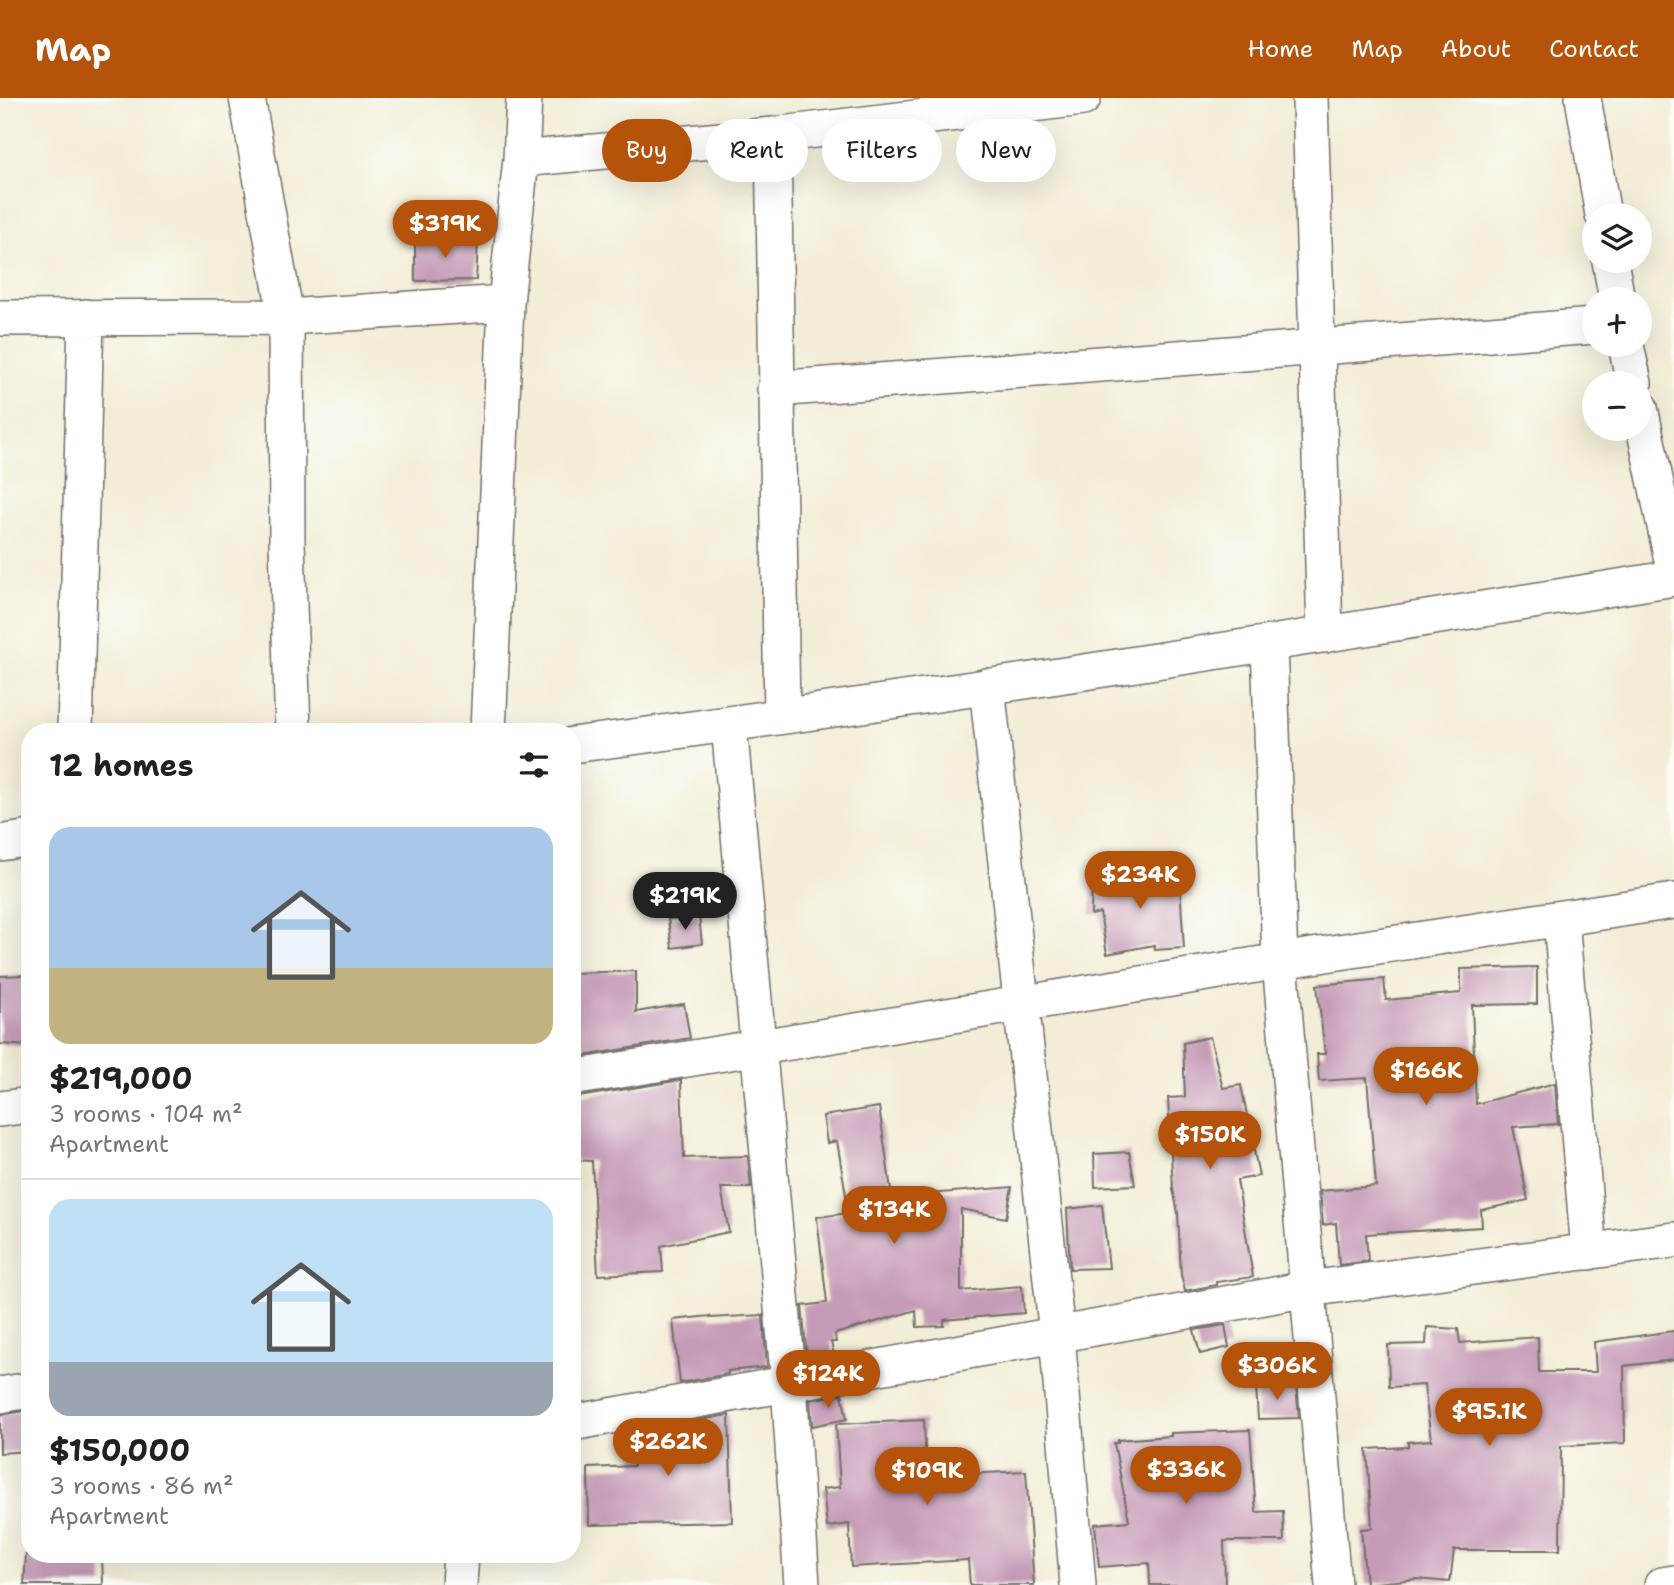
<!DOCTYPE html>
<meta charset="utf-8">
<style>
body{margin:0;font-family:"Shantell Sans",sans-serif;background:#f2f2f2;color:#202124;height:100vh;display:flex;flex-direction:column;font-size:26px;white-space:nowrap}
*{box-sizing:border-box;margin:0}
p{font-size:23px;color:#757577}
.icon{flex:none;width:38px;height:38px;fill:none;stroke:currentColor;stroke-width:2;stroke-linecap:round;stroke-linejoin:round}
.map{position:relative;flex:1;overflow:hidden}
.side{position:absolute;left:21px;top:625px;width:560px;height:840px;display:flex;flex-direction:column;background:#fff;border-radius:28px;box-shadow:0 7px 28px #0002}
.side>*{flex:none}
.top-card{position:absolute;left:602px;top:21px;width:665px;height:63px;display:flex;gap:14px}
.tools{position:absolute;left:1582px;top:105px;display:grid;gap:14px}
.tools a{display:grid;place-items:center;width:70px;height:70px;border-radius:50%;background:#fff;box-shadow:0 7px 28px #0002;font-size:35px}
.price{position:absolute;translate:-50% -60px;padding:0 16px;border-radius:24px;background:#b45309;color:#fff;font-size:23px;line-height:46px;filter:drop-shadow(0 2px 4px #0008)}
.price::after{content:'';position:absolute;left:50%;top:42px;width:21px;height:16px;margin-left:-10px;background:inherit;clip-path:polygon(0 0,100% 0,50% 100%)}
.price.selected{background:#222;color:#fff}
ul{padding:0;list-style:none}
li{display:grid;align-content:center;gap:14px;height:371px;padding:0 28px}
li+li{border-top:2px solid #e0e0e0}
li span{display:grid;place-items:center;height:217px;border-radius:21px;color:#555}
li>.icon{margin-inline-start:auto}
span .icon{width:126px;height:126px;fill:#fffc;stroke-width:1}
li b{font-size:30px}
h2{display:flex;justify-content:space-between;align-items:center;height:84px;padding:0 28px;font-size:30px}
.pill{padding:0 24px;border-radius:32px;background:#fff;box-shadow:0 7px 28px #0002;font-size:24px;line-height:63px}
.pill.selected{background:#b45309;color:#fff}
header{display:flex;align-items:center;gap:42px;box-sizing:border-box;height:98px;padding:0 35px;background:#b45309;color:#fff}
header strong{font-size:33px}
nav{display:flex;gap:38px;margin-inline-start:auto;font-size:24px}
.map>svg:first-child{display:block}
.building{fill:#c69bb7}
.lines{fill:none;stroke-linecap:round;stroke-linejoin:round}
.minor-casing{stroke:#716f67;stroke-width:38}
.minor{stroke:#fff;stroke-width:35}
</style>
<header>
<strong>Map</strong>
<nav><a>Home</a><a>Map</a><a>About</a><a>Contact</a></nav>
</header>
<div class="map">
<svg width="1674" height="1487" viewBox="0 0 1674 1487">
<rect width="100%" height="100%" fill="#fdfcf7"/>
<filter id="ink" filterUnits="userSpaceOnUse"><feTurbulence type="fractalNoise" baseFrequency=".0143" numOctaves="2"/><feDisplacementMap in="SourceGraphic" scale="14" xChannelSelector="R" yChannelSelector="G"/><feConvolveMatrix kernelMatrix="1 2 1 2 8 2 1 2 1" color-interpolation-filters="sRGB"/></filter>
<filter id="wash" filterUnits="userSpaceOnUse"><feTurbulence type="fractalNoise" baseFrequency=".00686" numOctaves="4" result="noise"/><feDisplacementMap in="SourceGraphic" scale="28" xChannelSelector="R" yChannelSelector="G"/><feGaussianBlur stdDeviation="1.57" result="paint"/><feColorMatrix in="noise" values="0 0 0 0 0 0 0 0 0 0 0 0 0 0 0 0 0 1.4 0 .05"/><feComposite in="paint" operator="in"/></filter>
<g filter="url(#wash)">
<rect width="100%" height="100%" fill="#f2edd6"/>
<g id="blocks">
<!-- building -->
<path class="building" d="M415 141 478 144 476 182 415 183Z
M1179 773 1184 850 1155 852 1154 847 1107 856 1100 815 1091 817 1092 779H1150V774Z
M699 818 702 846 672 850 668 821Z
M1537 869V906L1472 907 1476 1006 1555 985 1558 1026 1513 1029 1528 1102 1481 1112 1482 1129 1366 1136 1368 1163 1339 1167 1336 1125 1323 1127 1320 1093 1376 1088 1367 980 1319 983 1317 956H1325L1317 887 1384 881 1386 902 1461 895V871Z
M636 873V914L684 906 690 940 572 960V875Z
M30 877V948L0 946V878Z
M1210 939 1223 990 1241 987 1259 1078 1237 1082 1253 1179 1216 1184V1187L1185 1193 1181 1177 1178 1115 1173 1091 1168 1000 1185 999 1183 945Z
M681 982 684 1060 748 1058 751 1090H721L729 1134 661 1148 663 1174 598 1177 592 1063 572 1062V1000Z
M879 1009 892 1099 1012 1089 1006 1120 961 1111V1193L1022 1188 1024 1215 944 1222V1228L917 1229 916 1212 835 1236 836 1244H831L834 1257 807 1262 802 1208 827 1205 817 1119 849 1115 837 1043 827 1045 823 1018Z
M1129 1054 1135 1087 1095 1089 1094 1056Z
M1102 1107 1109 1170 1070 1171 1067 1111Z
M763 1217 767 1269 728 1273V1276L680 1285 673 1222 710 1218V1220Z
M1225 1227 1229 1249 1200 1256 1194 1232Z
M1427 1229 1458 1231 1460 1245 1538 1239 1539 1274H1596L1594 1244 1674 1233V1262L1624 1268 1625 1345 1561 1348 1560 1452H1454L1450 1484 1417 1481 1366 1486 1361 1431 1372 1430 1367 1351 1408 1349V1344L1431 1342 1424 1287 1389 1289 1388 1247 1426 1246Z
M1296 1287 1299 1320 1258 1321 1256 1288Z
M842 1296 847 1321 812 1328 810 1302Z
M30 1312V1353L0 1355V1317Z
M729 1317 732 1424 589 1427 588 1370 634 1368 633 1334Z
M924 1322 926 1378 1026 1373 1034 1487H970L968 1462 851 1469 849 1426 827 1429 823 1391 840 1389 836 1326Z
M1250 1332 1256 1414 1283 1413 1284 1443H1224L1225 1487H1150L1149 1465 1099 1469 1095 1426 1129 1423 1114 1345H1118V1342L1171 1338V1335Z
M26 1456H102L103 1487H24Z"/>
</g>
</g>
<g filter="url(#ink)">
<use href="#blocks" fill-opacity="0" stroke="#716f67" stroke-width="2"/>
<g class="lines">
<defs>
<path id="minor" d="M247 0 286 219 287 443 293 634
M1310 0 1325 537
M1583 0 1603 117
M773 37 782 618
M521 61 773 37 1083 0
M1610 163 1617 201
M0 220 286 219 506 205
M1626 247 1634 285
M775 291 1594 228
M1640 310 1674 471
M1269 546 1280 863 1333 1487
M987 588 1057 1237 1078 1487
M729 627 789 1286 802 1487
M75 634 86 219
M488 634 506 205 521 61 524 0
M572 647C941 599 1307 540 1674 480
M0 745 30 740
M1561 821 1589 1154
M572 980 1280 863 1674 803
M0 1011 30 1007
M0 1297 30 1292
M572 1325 1308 1191 1674 1142
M459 1487 461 1456
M1662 1487 1674 1485"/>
</defs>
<!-- minor casing -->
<use href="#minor" class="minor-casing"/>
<!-- minor -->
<use href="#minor" class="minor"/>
</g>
</g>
</svg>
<div class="tools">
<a><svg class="icon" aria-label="layers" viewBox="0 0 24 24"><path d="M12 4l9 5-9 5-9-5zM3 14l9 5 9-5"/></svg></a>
<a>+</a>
<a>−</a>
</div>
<b class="price" style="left:445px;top:162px">$319K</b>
<b class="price" style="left:1140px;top:813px">$234K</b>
<b class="price selected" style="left:685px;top:834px">$219K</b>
<b class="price" style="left:1426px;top:1009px">$166K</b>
<b class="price" style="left:1210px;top:1073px">$150K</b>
<b class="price" style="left:894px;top:1148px">$134K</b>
<b class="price" style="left:1277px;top:1304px">$306K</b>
<b class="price" style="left:828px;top:1312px">$124K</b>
<b class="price" style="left:1489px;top:1350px">$95.1K</b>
<b class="price" style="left:668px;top:1380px">$262K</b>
<b class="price" style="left:1186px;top:1408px">$336K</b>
<b class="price" style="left:927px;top:1409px">$109K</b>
<div class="top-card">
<a class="pill selected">Buy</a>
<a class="pill">Rent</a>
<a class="pill">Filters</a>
<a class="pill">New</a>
</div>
<section class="side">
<h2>12 homes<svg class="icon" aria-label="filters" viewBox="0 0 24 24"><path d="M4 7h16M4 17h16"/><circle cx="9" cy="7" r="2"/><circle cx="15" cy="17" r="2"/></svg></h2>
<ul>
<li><span style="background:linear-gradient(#a9c7e8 65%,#c2b280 0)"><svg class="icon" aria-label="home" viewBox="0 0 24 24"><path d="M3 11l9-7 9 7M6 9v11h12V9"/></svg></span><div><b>$219,000</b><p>3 rooms · 104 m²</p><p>Apartment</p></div></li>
<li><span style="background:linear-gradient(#bfe0f5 75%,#9aa5b1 0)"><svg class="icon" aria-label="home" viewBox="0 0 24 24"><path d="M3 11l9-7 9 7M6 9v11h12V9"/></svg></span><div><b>$150,000</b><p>3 rooms · 86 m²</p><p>Apartment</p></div></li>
</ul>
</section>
</div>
